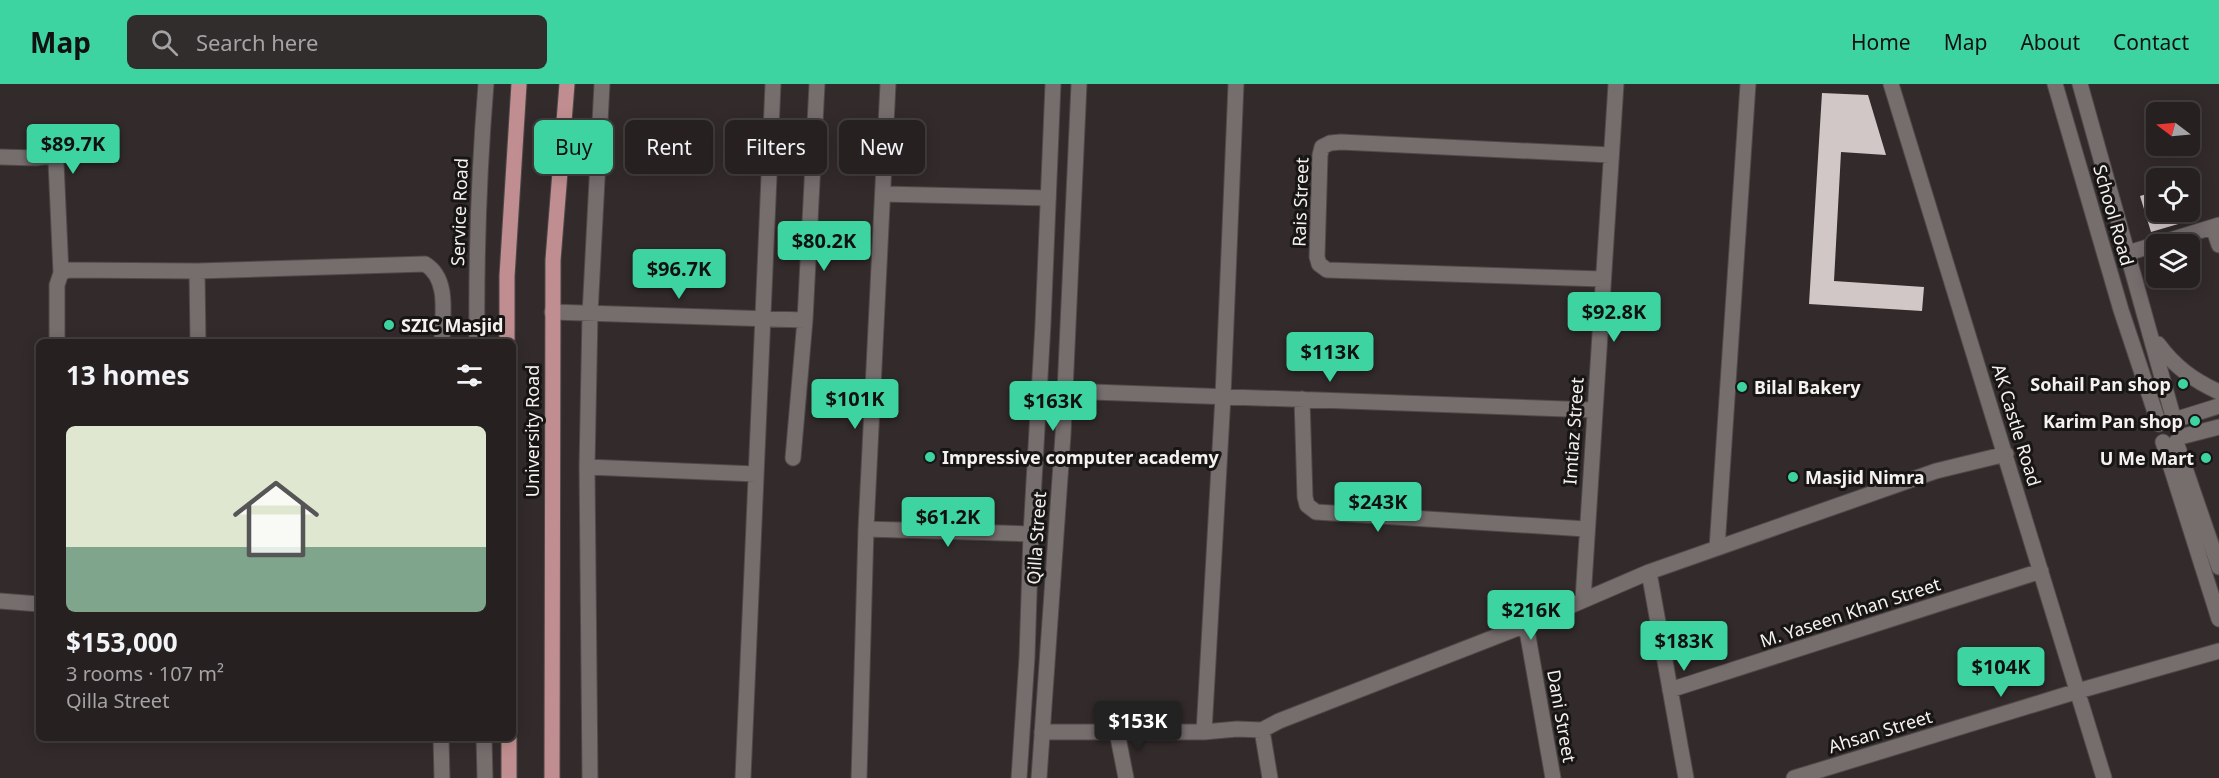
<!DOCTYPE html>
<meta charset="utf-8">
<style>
body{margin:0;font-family:"Noto Sans",sans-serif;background:#322d2d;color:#f1f3f6;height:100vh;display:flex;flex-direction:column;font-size:22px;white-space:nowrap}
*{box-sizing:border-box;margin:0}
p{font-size:20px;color:#a4a3a5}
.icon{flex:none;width:33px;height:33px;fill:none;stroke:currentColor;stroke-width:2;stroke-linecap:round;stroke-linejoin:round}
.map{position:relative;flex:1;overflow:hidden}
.details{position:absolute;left:36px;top:255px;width:480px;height:402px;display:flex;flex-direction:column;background:#262020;border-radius:9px;box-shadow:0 3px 15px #0003,0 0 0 2px #423e3e}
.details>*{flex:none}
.top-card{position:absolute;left:534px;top:36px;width:570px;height:54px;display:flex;gap:12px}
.needle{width:39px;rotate:286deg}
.buttons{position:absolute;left:2146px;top:18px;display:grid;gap:12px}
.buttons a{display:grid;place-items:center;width:54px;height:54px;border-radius:9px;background:#262020;box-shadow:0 3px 15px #0003,0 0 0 2px #423e3e;font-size:30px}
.price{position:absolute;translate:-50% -51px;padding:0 14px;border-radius:6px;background:#3ed4a2;color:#111;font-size:20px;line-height:39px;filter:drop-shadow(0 2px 3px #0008)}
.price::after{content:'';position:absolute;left:50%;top:36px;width:18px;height:14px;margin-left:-9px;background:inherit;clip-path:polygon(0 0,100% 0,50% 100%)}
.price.active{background:#222;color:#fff}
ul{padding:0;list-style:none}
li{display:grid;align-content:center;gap:12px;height:318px;padding:0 30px}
li span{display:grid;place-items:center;height:186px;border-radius:9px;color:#555}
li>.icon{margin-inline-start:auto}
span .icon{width:108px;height:108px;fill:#fffc;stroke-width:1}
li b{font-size:26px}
h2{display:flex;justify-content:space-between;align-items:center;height:72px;padding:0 30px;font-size:26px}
.chip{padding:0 21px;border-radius:9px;background:#262020;box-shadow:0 3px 15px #0003,0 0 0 2px #423e3e;font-size:21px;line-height:54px}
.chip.active{background:#3ed4a2;color:#111}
header{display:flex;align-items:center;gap:36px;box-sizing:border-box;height:84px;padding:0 30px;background:#3ed4a2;color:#111}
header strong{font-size:28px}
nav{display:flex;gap:33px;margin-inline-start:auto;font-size:21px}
.search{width:420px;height:54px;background:#322d2d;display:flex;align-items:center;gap:15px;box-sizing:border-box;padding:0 21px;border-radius:9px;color:#a4a3a5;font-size:22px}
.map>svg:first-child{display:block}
.building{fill:#d1c7c7}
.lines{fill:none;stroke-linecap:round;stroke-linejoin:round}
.minor-casing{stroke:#4f4949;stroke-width:17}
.tertiary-casing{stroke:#4f4949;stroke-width:17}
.primary-casing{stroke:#4f4949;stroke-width:17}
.minor{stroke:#766d6d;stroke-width:15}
.tertiary{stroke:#766d6d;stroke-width:15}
.primary{stroke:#c08e90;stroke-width:15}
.poi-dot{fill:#3ed4a2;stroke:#181515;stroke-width:2}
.labels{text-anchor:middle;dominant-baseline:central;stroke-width:6;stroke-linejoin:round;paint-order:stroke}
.street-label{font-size:18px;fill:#f6f1f1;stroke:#181515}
.poi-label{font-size:18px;font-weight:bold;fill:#f6f1f1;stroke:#181515;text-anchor:start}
</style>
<header>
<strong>Map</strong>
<div class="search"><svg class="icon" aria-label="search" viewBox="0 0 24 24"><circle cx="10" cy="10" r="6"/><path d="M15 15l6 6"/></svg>Search here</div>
<nav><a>Home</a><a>Map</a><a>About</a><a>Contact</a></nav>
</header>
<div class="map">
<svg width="2219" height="694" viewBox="0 0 2219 694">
<rect width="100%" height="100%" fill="#332b2b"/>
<!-- building -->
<path class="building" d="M1822 9 1868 11 1886 71 1841 68 1834 197 1924 203 1922 227 1809 220Z
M2157 107V128H2182L2185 138 2151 148 2140 112Z"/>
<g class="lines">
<defs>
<path id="minor" d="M1891 0 2104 694
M0 73 36 74 51 72 56 78 61 189
M883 110 1048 114
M2213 143 2219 161
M2128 169 2219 141
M197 187 198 258
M1602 195 1327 186 1319 180 1317 173 1320 71 1322 63 1330 59 1341 58 1611 71
M552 228 805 236
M57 258V201L61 189 68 186 197 187 425 180C450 195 442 232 442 258
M477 258C476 172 479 86 486 0
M1065 307 1594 326
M1302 315 1305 413 1307 421 1316 428 1586 445
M793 374 805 236 817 0
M587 383 756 390
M866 445 1031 450
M1717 464 1748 0
M1649 488 1686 694
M1583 516 1616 0
M0 517 39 520
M1526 541 1553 694
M1670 606 2041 487
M1262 646 1270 694
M1042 648H1204L1237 645 1262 646 1279 637 1526 541 1649 488 1936 387 2006 370
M1117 648 1126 694
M1204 648 1223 312 1236 0
M441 654 442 694
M484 654 485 694
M590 694 587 383 590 230 602 0
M743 694 773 0
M859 694 866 445 888 0
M1794 694 2078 607 2219 567"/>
<path id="tertiary" d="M2055 0 2121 226 2159 340
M2080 0 2174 336 2219 322
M2158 260C2175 283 2193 296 2219 308
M2180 353 2219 343
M2163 358 2219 535
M2176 358 2219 483
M1019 694 1027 573 1031 450 1043 240 1053 0
M1039 694 1063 351 1079 0"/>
<path id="primary" d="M507 258V192L519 0
M509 654V694
M552 694 553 176 567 0"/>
</defs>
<!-- minor casing -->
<use href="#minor" class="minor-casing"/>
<!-- tertiary casing -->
<use href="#tertiary" class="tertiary-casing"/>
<!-- primary casing -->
<use href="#primary" class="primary-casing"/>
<!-- minor -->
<use href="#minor" class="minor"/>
<!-- tertiary -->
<use href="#tertiary" class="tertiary"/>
<!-- primary -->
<use href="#primary" class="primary"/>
</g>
<!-- markers -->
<g class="poi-dot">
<circle cx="389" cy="241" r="6"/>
<circle cx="2183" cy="300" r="6"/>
<circle cx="1742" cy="303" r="6"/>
<circle cx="2195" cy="337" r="6"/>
<circle cx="930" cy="373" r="6"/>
<circle cx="2206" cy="374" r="6"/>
<circle cx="1793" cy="393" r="6"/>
</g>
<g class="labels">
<!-- street labels -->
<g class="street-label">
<text transform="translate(1300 118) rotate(-88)">Rais Street</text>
<text transform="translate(459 128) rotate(-88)">Service Road</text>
<text transform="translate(2114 131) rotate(74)">School Road</text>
<text transform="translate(2017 341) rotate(73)">AK Castle Road</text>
<text transform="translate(532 347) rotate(-90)">University Road</text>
<text transform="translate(1573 347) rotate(-86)">Imtiaz Street</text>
<text transform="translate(1036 454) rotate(-86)">Qilla Street</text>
<text transform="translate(1850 528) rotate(-18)">M. Yaseen Khan Street</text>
<text transform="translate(1562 632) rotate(80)">Dani Street</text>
<text transform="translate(1880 647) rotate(-17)">Ahsan Street</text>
</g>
<!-- poi labels -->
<g class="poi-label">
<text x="401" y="241">SZIC Masjid</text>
<text x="2171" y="300" text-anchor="end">Sohail Pan shop</text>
<text x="1754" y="303">Bilal Bakery</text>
<text x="2183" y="337" text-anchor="end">Karim Pan shop</text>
<text x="942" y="373">Impressive computer academy</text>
<text x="2194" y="374" text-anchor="end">U Me Mart</text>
<text x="1805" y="393">Masjid Nimra</text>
</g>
</g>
</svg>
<div class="buttons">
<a><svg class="needle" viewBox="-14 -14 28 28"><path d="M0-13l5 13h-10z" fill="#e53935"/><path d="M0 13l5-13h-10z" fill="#a4a3a5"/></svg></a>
<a><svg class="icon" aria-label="locate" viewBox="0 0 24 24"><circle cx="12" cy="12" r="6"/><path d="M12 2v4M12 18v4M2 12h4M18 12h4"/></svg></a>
<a><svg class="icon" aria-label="layers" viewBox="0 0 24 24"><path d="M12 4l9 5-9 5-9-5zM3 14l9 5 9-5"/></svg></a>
</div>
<b class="price" style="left:73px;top:91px">$89.7K</b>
<b class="price" style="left:824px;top:188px">$80.2K</b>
<b class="price" style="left:679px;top:216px">$96.7K</b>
<b class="price" style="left:1614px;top:259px">$92.8K</b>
<b class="price" style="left:1330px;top:299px">$113K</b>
<b class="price" style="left:855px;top:346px">$101K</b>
<b class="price" style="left:1053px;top:348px">$163K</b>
<b class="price" style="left:1378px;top:449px">$243K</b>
<b class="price" style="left:948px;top:464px">$61.2K</b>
<b class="price" style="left:1531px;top:557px">$216K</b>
<b class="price" style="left:1684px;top:588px">$183K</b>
<b class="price" style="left:2001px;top:614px">$104K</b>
<b class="price active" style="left:1138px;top:668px">$153K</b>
<div class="top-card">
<a class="chip active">Buy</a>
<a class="chip">Rent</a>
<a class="chip">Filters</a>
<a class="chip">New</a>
</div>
<section class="details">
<h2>13 homes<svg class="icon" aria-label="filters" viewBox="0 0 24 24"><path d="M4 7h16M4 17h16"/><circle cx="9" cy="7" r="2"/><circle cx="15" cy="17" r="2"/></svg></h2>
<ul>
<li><span style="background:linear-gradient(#dfe7d0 65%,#7fa58c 0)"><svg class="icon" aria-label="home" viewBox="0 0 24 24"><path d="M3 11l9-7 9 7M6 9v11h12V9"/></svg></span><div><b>$153,000</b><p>3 rooms · 107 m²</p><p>Qilla Street</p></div></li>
</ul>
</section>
</div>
